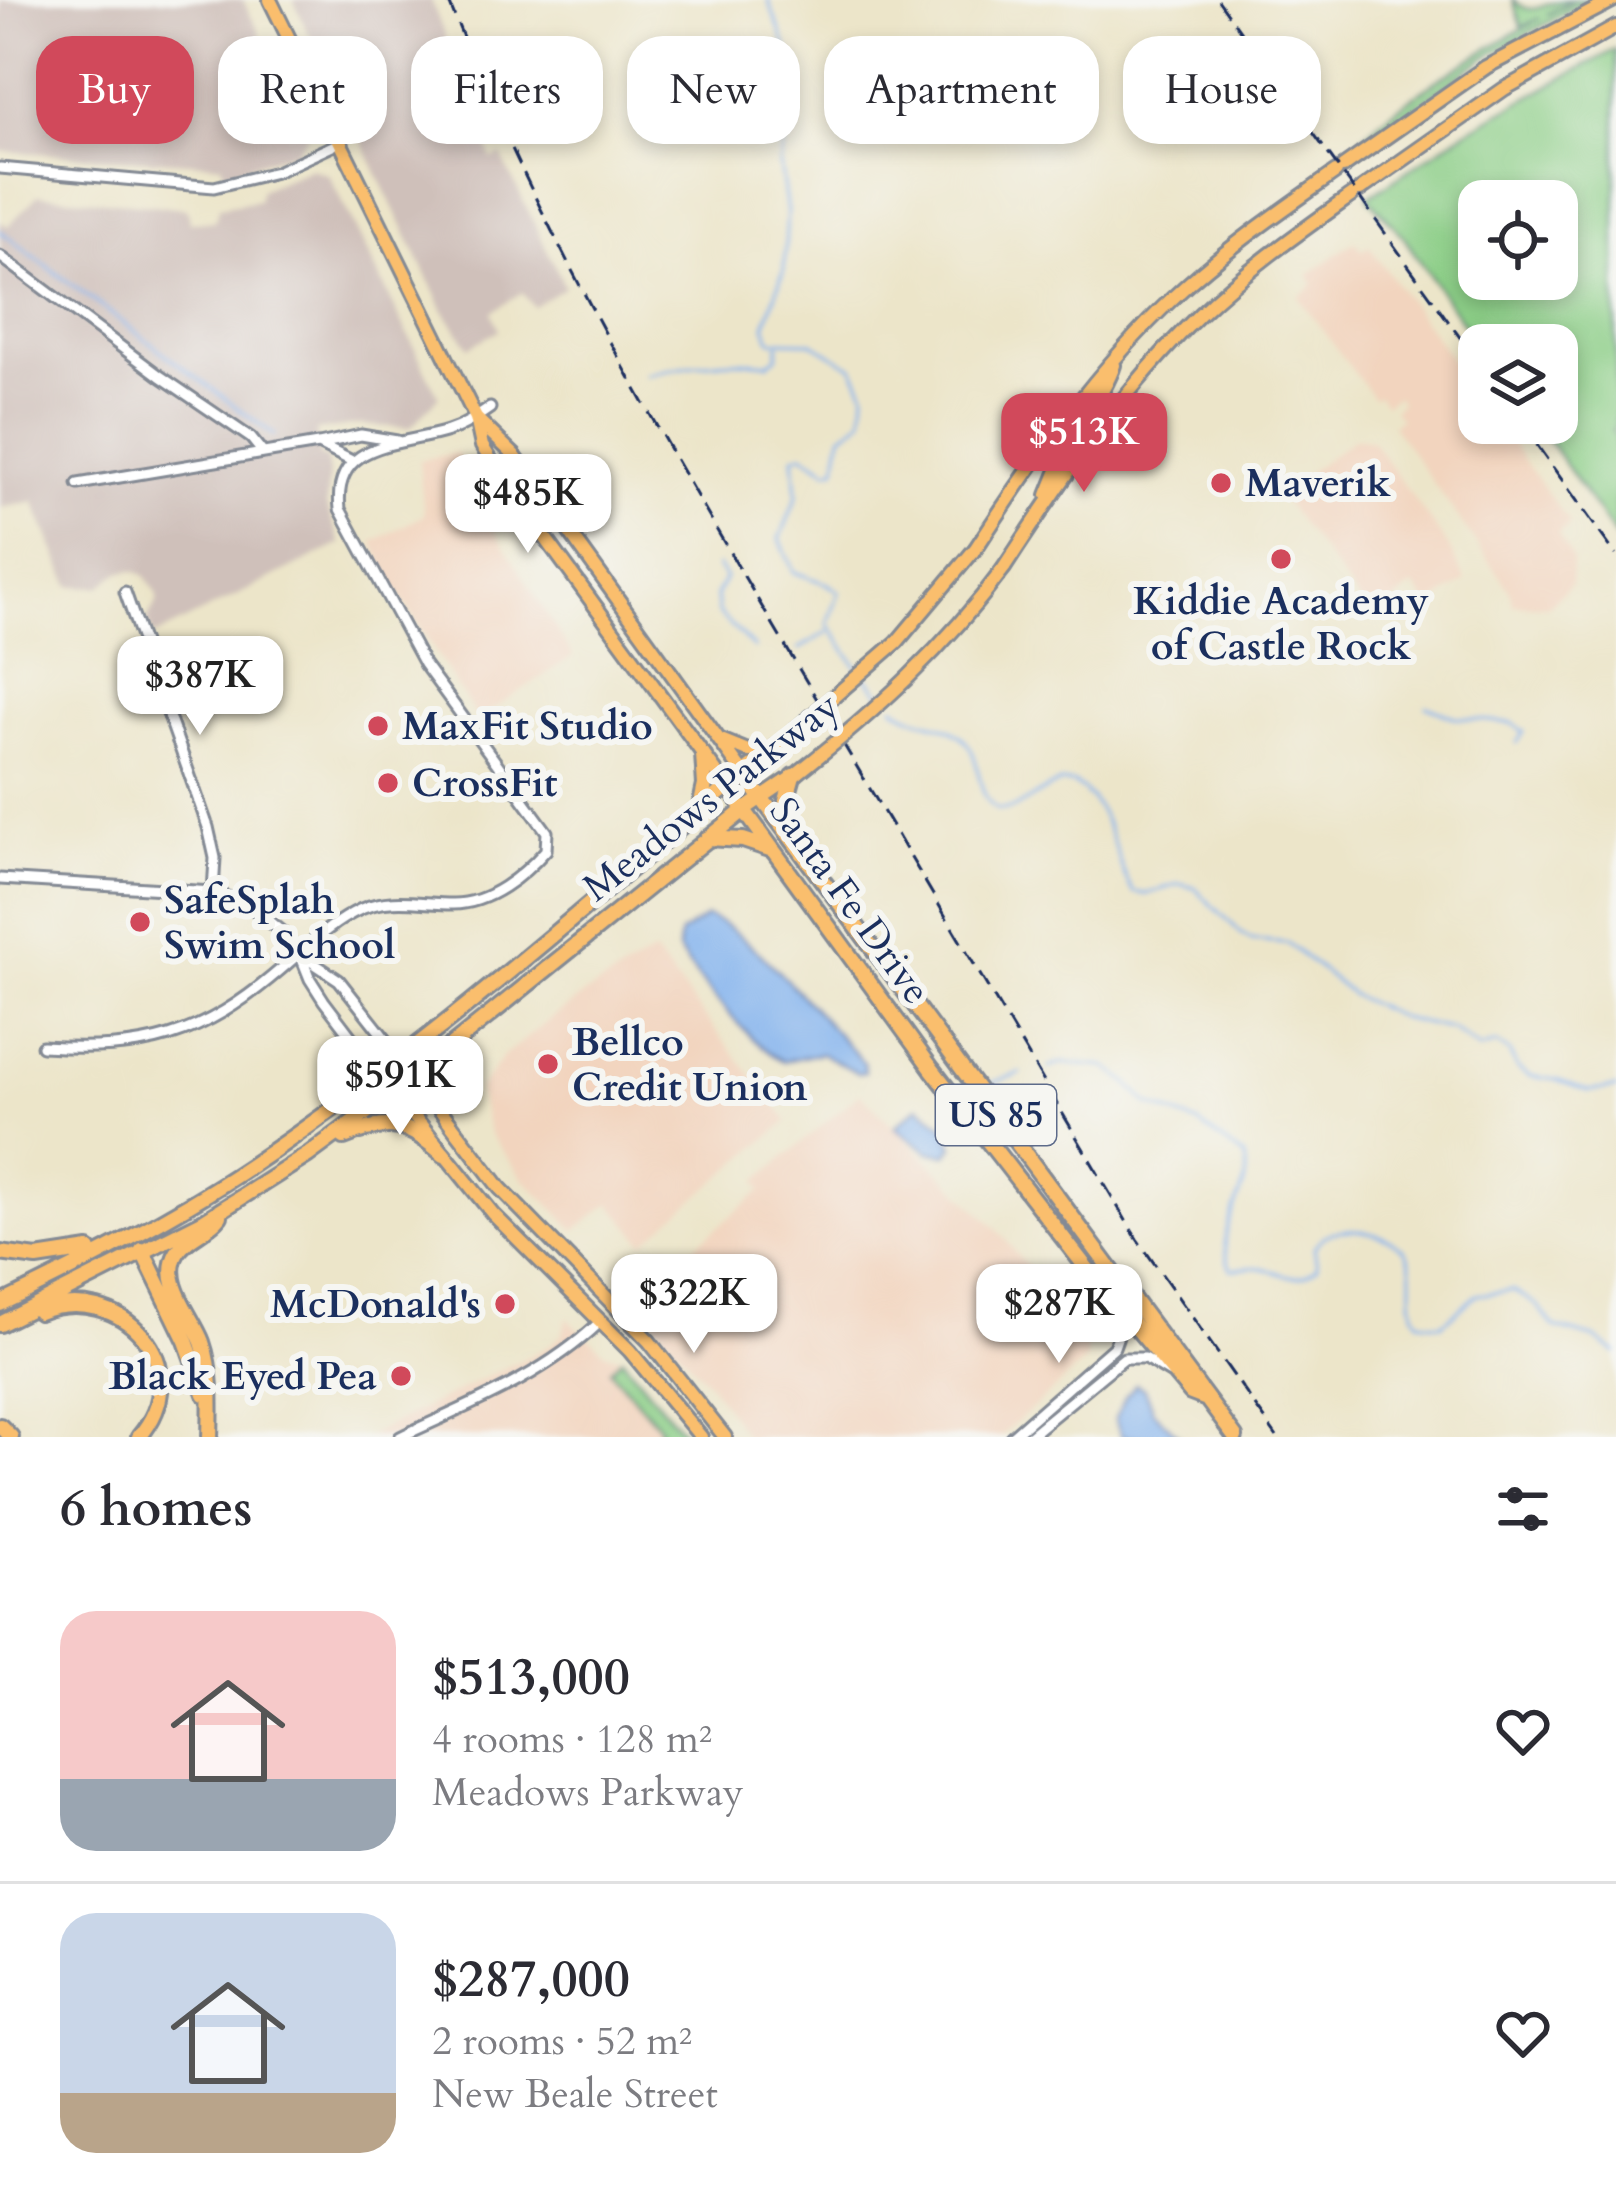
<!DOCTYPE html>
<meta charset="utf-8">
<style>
body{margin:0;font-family:Cardo,serif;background:#f7f7f7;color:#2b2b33;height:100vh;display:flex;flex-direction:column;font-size:45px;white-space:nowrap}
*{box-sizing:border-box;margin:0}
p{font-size:39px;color:#7c7c81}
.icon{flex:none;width:66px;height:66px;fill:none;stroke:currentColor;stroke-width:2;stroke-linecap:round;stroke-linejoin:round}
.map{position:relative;height:1437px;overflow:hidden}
.side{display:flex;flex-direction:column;background:#fff;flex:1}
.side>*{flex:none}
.banner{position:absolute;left:36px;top:36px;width:1545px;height:108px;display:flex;gap:24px}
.buttons{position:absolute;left:1458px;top:180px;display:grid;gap:24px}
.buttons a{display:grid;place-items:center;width:120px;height:120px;border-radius:24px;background:#fff;box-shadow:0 6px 18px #0003;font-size:60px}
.price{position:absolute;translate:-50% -102px;padding:0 27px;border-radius:24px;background:#fff;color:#222;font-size:39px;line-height:78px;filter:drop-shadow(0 3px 6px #0008)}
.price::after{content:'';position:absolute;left:50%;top:72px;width:36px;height:27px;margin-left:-18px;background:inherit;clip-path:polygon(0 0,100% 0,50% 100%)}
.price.on{background:#d1495b;color:#fff}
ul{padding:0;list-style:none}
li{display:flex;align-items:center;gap:36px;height:300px;padding:0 60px}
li+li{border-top:3px solid #e1e1e2}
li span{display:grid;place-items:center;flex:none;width:336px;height:240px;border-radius:36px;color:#555}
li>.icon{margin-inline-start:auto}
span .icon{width:144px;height:144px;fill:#fffc;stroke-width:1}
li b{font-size:51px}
h2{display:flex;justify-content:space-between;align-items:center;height:144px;padding:0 60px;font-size:51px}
.tag{padding:0 42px;border-radius:36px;background:#fff;box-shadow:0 6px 18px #0003;font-size:42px;line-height:108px}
.tag.on{background:#d1495b;color:#fff}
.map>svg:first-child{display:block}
.built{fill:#f2d4be}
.industrial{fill:#cfc0ba}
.green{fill:#8cce87;stroke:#547e72;stroke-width:3;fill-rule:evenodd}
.water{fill:#83b2ed;stroke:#4f70a6;stroke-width:3}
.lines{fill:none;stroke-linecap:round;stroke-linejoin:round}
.stream{stroke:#83b2ed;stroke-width:3}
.minor-casing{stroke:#848a94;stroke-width:15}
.major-casing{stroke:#848a94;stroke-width:18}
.highway-casing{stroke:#848a94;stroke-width:20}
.minor{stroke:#fff;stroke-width:9}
.major{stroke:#fabe6d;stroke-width:12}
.highway{stroke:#fabe6d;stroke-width:14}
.rail{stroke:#1b2f5e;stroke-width:3;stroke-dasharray:18 9;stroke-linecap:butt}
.major-bridge-casing{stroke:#848a94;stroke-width:18;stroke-linecap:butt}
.major-bridge{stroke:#fabe6d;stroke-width:12}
.poi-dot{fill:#d1495b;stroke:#f6f6f2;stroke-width:4.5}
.labels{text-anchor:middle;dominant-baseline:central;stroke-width:12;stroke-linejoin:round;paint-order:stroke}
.shield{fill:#f6f6f2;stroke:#5d6b8a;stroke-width:3}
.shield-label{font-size:36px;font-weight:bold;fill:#1b2f5e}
.poi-label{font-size:39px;font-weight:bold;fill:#1b2f5e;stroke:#f6f6f2;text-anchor:start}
.street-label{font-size:39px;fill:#1b2f5e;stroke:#f6f6f2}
</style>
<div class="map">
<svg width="1616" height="1437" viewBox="0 0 1616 1437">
<rect width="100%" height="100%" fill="#f6f6f2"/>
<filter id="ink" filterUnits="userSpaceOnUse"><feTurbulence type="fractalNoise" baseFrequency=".00833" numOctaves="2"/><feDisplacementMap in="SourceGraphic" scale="24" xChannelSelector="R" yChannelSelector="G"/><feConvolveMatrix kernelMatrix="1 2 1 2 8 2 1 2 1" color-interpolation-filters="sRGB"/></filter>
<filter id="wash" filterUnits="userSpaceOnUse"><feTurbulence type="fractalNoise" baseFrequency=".004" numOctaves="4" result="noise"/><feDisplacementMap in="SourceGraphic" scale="48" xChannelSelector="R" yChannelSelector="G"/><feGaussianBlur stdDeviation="2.7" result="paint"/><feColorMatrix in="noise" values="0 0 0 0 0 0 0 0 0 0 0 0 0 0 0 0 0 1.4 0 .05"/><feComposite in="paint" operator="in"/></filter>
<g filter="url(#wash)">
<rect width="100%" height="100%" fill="#ece5c9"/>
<!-- built -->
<path class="built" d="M1355 241 1362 251 1369 246 1479 398V423H1497L1570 524 1558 533 1572 559 1571 584 1548 606 1512 604 1510 591 1392 425 1400 419 1393 409 1401 402 1396 396 1384 404 1378 395 1373 398 1298 297 1314 285 1308 275Z
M1355 438 1372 441 1448 546 1466 581 1429 605 1413 585 1374 619 1278 494Z
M457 453 486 517 573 656 478 719 393 585 373 542 424 515 419 460Z
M654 953 788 1121 644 1242 610 1203 575 1230 522 1177 489 1133 478 1090 504 1056 539 1028 585 994Z
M860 1093 996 1228 1087 1343 1086 1361 1000 1437H746L708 1382 638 1305 689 1251 762 1190 756 1182Z
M567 1318 606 1353 622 1358 687 1437H366L549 1346 562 1334Z"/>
<!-- industrial -->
<path class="industrial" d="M0 0H243L309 134 296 151 225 173 221 164 0 151Z
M293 0H431L492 159 501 155 565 287 534 307 522 293 492 312 499 330 469 347 444 311Z
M311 168 329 175 439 397 410 428 356 425 316 431 320 457H326L329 473 326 505 341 544 153 637 147 619 157 603V594L145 576 133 570 118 573 100 587 70 586 34 502 0 508V221L8 226 38 195 186 208 190 222 215 221 219 207 258 200 261 189Z"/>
<!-- green -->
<path class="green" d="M1513 0C1535 20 1542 0 1571 0L1547 15 1575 0H1588L1483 59 1348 155C1367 118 1497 43 1540 18L1521 27Z
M1616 49V427L1612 430 1616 436V538L1536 423H1557V345L1479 347 1402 235 1368 197 1465 132ZM1479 201H1557V279H1479Z
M622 1358 687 1437H657L660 1427 610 1370Z"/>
<!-- water -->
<path class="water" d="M706 917C739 921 826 1023 853 1051L864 1063 865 1072 858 1073 821 1053 784 1061C754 1049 697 978 678 950L680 934Z
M919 1106 943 1125 954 1146 947 1154 929 1152 895 1127Z
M1136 1384 1144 1389 1153 1411 1180 1437H1122L1115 1419 1126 1395Z"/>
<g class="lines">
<!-- stream -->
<path class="stream" d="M768 0 790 56 794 94 780 164 787 212 784 269 765 326 772 341 811 342 853 367 865 392 863 420 842 435 836 468 828 470 803 454 794 457 797 496 780 539 794 572 828 584 839 592 828 624 858 668
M0 231 274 435
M646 375C687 365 726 357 768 363L777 357 779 345
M717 566 725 578 716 596 718 613 754 648
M799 649 828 632
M864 675 882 695
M894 706C914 723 946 721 964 739 983 759 974 792 996 809 1031 817 1057 757 1089 796 1113 824 1116 864 1133 892L1146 894 1179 884 1195 888 1242 934 1252 940 1287 943 1352 995 1401 1018 1453 1030 1479 1049 1496 1044 1509 1052 1517 1068 1529 1076 1556 1080 1589 1091 1616 1088
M1427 706 1457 718 1512 723 1524 732 1517 743
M1049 1068 1062 1063 1106 1067 1126 1081 1148 1104 1199 1124 1244 1157C1257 1191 1209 1225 1231 1269 1241 1270 1251 1266 1262 1268 1283 1273 1300 1286 1317 1266L1314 1248C1329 1217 1393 1231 1407 1254 1418 1275 1405 1300 1419 1321L1441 1324 1477 1295 1513 1290 1537 1305 1554 1327 1597 1339 1616 1353
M986 1085 1021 1073"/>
</g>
</g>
<g filter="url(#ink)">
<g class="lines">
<defs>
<path id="minor" d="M0 168 214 187 276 172 339 143
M0 256 160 376 251 438 263 453
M319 444 361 435 397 441
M78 484 318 444 352 461
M125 592 208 827 215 858 213 892
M0 879 213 892 247 904 281 931 300 954 310 979 324 1001 378 1072
M300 954 339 980 399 1056
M42 1046C145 1052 201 1038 280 970 305 949 330 923 361 909 391 896 421 904 453 904 489 904 523 876 546 850L547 832 424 664 340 509C332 440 401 446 448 431 464 426 477 417 490 408
M400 1437C471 1404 542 1377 599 1323
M1011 1437 1114 1347 1120 1330 1115 1307
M1028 1437 1124 1358H1145L1170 1373"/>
<path id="major" d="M270 0 476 418 482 446 501 477 744 810 798 773
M1343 167 1486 67 1614 0
M1360 190 1504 89 1616 27
M476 418 514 455 743 773 777 746
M1091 442C1082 414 1107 390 1114 365
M1048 495 1069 443 1068 431 1062 426
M976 548C1034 459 1098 368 1175 296 1225 249 1281 211 1336 172
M1004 568C1062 479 1123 389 1200 314 1247 269 1300 232 1352 195
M721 740 748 751H769
M399 1056 500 1188 649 1341 725 1437
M378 1072 493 1214 630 1351 701 1437"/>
<path id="highway" d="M700 808 705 785 703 754
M788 825 786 801 793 776
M708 838 743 840 773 850
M344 1137C390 1118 408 1123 444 1155
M142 1250 186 1341 205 1394
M0 1253 37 1258 89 1250
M0 1304C84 1263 171 1219 249 1167 421 1053 586 907 743 773L1235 1437
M39 1312C120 1280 200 1366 139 1437
M0 1324 204 1221 308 1155 394 1092 744 810 932 1069 1085 1266 1191 1393 1204 1398
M0 1426 11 1437
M210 1437C211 1407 212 1370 202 1342 192 1316 160 1281 177 1253 187 1236 208 1232 220 1216"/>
</defs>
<!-- minor casing -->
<use href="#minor" class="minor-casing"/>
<!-- major casing -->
<use href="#major" class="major-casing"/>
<!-- highway casing -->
<use href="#highway" class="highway-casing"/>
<!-- minor -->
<use href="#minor" class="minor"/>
<!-- major -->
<use href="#major" class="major"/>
<!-- highway -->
<use href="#highway" class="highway"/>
<!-- rail -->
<path class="rail" d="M448 0C547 251 681 470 818 701
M1218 0 1479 364
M1521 423 1616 555
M828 718 1137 1239 1277 1437"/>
<defs>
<path id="major-bridge" d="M777 746 897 642 976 548
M799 772C876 711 945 648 1004 568"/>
</defs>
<!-- major-bridge casing -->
<use href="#major-bridge" class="major-bridge-casing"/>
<!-- major-bridge -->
<use href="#major-bridge" class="major-bridge"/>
</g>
</g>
<!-- markers -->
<g class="poi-dot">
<circle cx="1221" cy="483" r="12"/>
<circle cx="1281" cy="559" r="12"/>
<circle cx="378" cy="726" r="12"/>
<circle cx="388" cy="783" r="12"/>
<circle cx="140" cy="922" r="12"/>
<circle cx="548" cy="1064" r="12"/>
<circle cx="505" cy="1304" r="12"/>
<circle cx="401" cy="1376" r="12"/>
</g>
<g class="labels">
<!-- shield labels -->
<rect class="shield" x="936" y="1085" width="120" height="60" rx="9"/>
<g class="shield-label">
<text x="996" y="1115">US 85</text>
</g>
<!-- poi labels -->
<g class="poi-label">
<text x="1245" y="483">Maverik</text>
<text x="1281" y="601" text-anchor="middle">Kiddie Academy<tspan x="1281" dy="45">of Castle Rock</tspan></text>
<text x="402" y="726">MaxFit Studio</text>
<text x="412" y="783">CrossFit</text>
<text x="164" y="900">SafeSplah<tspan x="164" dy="45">Swim School</tspan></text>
<text x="572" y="1042">Bellco<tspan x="572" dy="45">Credit Union</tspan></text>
<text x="481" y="1304" text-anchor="end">McDonald's</text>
<text x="377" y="1376" text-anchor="end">Black Eyed Pea</text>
</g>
<!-- street labels -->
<g class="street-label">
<text transform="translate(711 797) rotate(-38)">Meadows Parkway</text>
<text transform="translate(850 901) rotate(54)">Santa Fe Drive</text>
</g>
</g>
</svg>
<div class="buttons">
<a><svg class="icon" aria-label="locate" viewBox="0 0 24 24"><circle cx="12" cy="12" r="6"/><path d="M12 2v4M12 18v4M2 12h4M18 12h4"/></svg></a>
<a><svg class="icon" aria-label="layers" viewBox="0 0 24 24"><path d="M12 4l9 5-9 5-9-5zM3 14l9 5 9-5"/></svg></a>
</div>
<b class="price on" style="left:1084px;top:495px">$513K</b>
<b class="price" style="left:528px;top:556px">$485K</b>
<b class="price" style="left:200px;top:738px">$387K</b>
<b class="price" style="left:400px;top:1138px">$591K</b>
<b class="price" style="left:694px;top:1356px">$322K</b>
<b class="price" style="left:1059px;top:1366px">$287K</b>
<div class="banner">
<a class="tag on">Buy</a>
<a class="tag">Rent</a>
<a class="tag">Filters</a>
<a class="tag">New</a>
<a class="tag">Apartment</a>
<a class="tag">House</a>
</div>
</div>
<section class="side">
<h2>6 homes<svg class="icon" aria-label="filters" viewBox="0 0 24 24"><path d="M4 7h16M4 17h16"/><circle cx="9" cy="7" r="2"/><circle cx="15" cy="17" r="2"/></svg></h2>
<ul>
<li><span style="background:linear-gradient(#f6c9c9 70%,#9aa5b1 0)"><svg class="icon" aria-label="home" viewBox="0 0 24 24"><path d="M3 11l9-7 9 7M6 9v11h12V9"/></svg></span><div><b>$513,000</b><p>4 rooms · 128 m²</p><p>Meadows Parkway</p></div><svg class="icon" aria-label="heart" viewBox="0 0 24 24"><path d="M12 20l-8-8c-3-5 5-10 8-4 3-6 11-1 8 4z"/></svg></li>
<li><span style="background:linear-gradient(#c9d6e8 75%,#b9a48a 0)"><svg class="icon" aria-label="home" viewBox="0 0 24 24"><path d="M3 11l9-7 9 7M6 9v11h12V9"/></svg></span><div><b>$287,000</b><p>2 rooms · 52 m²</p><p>New Beale Street</p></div><svg class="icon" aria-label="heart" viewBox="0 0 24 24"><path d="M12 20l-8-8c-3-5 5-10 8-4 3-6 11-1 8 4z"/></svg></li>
</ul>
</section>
